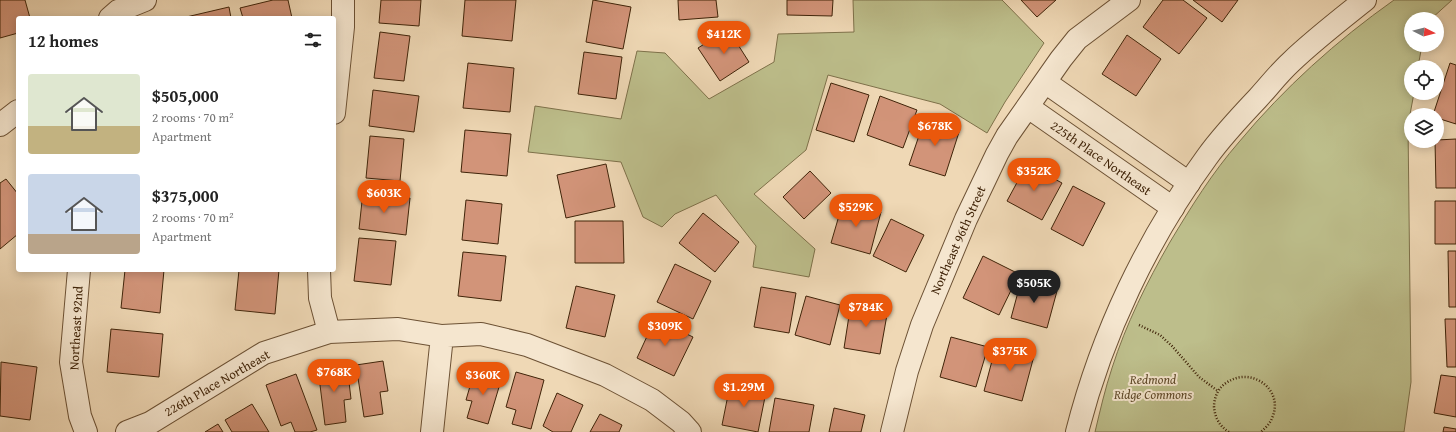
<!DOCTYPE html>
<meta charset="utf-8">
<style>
body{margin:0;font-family:"Gentium Book Plus",serif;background:#f2f2f2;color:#222;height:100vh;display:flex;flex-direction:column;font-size:15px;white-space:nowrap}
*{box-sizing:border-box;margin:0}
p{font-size:13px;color:#767676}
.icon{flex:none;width:22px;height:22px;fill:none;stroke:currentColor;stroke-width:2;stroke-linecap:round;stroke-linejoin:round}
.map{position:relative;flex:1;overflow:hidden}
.panel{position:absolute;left:16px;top:16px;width:320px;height:256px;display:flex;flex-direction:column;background:#fff;border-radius:4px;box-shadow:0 2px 10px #0003}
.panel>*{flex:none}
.needle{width:26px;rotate:96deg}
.fabs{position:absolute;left:1404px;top:12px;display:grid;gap:8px}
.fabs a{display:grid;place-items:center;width:40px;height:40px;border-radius:50%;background:#fff;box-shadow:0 2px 10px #0003;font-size:20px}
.price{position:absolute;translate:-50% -34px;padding:0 9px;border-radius:14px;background:#ea580c;color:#fff;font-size:13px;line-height:26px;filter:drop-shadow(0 1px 2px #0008)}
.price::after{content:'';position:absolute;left:50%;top:24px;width:12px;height:9px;margin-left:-6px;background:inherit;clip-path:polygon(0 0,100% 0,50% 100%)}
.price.selected{background:#222;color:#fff}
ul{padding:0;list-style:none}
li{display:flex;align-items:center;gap:12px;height:100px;padding:0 12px}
li span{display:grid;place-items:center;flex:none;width:112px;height:80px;border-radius:4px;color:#555}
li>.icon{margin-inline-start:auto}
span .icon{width:48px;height:48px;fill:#fffc;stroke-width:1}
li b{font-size:17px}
h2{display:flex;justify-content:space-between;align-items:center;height:48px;padding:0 12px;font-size:17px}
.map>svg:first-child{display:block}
.green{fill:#bdbe8b;stroke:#7e714a}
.building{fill:#d29479;stroke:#402409}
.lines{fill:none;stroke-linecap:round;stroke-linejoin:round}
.minor-casing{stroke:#6c5134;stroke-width:24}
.tertiary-casing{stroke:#6c5134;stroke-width:24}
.path{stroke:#402409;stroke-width:2.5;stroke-dasharray:1 2;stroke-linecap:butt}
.minor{stroke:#f5e6cf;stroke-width:22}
.tertiary{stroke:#f5e6cf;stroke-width:22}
.labels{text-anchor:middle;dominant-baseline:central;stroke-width:4;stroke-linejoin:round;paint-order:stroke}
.street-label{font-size:13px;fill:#402409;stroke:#f5e6cf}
.park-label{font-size:13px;font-style:italic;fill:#5f4a2a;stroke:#f5e6cf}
</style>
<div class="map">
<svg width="1456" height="432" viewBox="0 0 1456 432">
<rect width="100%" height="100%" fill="#efd8b5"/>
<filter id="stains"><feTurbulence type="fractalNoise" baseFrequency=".005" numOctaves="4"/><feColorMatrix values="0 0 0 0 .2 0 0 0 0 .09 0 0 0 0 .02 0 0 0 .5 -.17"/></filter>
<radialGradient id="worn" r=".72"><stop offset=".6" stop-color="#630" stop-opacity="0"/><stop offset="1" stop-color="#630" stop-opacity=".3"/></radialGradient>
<!-- green -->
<path class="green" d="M853 0H1002L1044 43 1005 102 987 133 940 104 828 75 806 150 754 194 815 249 809 277 753 267 756 246 716 195 675 214 662 227 643 217 621 162 528 152 535 106 621 119 637 51 665 53 709 99 774 62 778 34 854 32Z
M1394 0H1452L1431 19H1411V45H1422L1418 67H1411V93H1414L1408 125 1411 382 1404 432H1095C1100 411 1105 389 1112 368 1126 324 1147 282 1170 242 1191 207 1212 173 1239 142 1284 88 1336 41 1394 0Z"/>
<!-- building -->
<path class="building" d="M0 0H25L30 18H18V33L0 38Z
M273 0H288L292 18H243L240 8Z
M381 0H421L419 26 379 23Z
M465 0H516L512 41 462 36Z
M593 0 631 7 623 49 586 42Z
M678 0H716L718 17 679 20Z
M787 0H833L832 16 787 15Z
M1021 0H1056L1037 17Z
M1163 0H1183L1207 18 1179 54 1143 27Z
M1193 0H1238L1222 22Z
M229 7 231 18H182Z
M728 29 749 62 720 81 698 48Z
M380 32 410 36 404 81 374 78Z
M1127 35 1161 59 1136 96 1102 74Z
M584 52 622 57 616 99 578 94Z
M468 63 514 68 510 112 463 108Z
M1450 63 1456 65V124L1437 118V115H1433Z
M831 83 869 95 854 142 816 130Z
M373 90 419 96 414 132 369 126Z
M880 96 917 110 903 148 867 135Z
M925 118 960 129 945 176 909 165Z
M465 130 511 134 507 176 461 172Z
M370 136 404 139 400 181 366 178Z
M1456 139V188H1436L1435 141H1437V140Z
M606 164 615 207 566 218 557 175Z
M1027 164 1062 183 1042 220 1007 201Z
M810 171 831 193 804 219 783 197Z
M6 179 18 194V234L0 249V183Z
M1073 186 1105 203 1083 246 1051 229Z
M363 192 410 198 406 235 359 229Z
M466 200 502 204 498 244 462 240Z
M1435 201H1456V244H1435Z
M843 202 881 212 870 254 831 243Z
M703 213 739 242 715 272 679 243Z
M891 219 924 235 906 272 873 256Z
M575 221H623L624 263H575Z
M359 238 396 241 391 285 354 281Z
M1448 251H1456V307H1449Z
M463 252 506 256 501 301 458 296Z
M983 256 1019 274 999 315 963 298Z
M675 264 711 281 693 319 657 302Z
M125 270H164L160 313 121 308Z
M239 270H279L275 314 235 310Z
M1021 281 1057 291 1047 328 1011 318Z
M576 286 615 295 605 337 566 328Z
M761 287 796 293 789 333 754 327Z
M806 296 840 305 830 345 795 335Z
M851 303 888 309 880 354 844 348Z
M655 319 693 337 674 376 637 358Z
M1445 319H1456V367H1447Z
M111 329 163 334 159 377 107 372Z
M951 337 988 347 976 387 940 377Z
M997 342 1035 352 1022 401 984 391Z
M383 361 388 391 380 392 383 414 364 417 356 365Z
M1 362 37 367 30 420 0 416Z
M347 365 351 399 344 400 346 422 325 425 318 369Z
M475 369 502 377 488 424 467 418 472 401 466 400Z
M516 372 544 380 531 429 512 424 516 410 506 407Z
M296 374 317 430 310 432H295L291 422 281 426 266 385Z
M1441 375 1456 377V417L1434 413Z
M730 385 766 392 758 432 722 425Z
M557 393 583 405 571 432H553L543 426Z
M775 398 814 405 809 432H769Z
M252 404 269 432H232L225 420Z
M834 408 865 415 861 432H829Z
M600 414 622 425 619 432H590Z
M218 424 223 432H205Z
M1444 427 1456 429V432H1443Z"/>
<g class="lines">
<defs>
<path id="minor" d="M110 18 118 11 145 0
M1045 82 1189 183
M1028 107 1173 208
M334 113 343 27V0
M0 125 18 111
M79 270 71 362 80 416 86 432
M319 270 320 298 329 332
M127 432 150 423 264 353 329 332 398 329 442 336 481 334 527 345 605 375 652 400 681 422 690 432
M432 432 442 336
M892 432 907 371 922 325 966 219 997 154 1007 136 1061 59 1077 39 1129 0"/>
<path id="tertiary" d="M1077 432C1102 334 1147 239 1207 157 1222 136 1240 117 1258 98 1269 86 1279 73 1291 62 1314 40 1340 20 1365 0"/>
</defs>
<!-- minor casing -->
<use href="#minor" class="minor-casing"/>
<!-- tertiary casing -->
<use href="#tertiary" class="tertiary-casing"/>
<!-- path -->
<path class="path" d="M1139 325 1160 335 1172 346 1199 377 1218 391
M1229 432C1219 426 1215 417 1214 407 1214 398 1218 388 1226 383 1251 365 1285 390 1272 418 1270 424 1265 428 1261 432"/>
<!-- minor -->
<use href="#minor" class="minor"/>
<!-- tertiary -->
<use href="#tertiary" class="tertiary"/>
</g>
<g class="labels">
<!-- street labels -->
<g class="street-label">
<text transform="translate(1101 158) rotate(35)">225th Place Northeast</text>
<text transform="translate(958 240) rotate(-66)">Northeast 96th Street</text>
<text transform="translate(76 328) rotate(-87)">Northeast 92nd</text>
<text transform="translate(217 383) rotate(-30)">226th Place Northeast</text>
</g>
<!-- park labels -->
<g class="park-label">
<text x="1153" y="379">Redmond<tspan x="1153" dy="15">Ridge Commons</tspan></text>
</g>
</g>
<rect width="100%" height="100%" filter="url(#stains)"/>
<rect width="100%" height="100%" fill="url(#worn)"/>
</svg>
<div class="fabs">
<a><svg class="needle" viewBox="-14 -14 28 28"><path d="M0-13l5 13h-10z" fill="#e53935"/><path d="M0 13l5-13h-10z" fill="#767676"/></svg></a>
<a><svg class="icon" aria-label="locate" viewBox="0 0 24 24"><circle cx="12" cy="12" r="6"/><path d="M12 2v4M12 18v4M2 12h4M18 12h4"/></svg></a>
<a><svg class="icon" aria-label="layers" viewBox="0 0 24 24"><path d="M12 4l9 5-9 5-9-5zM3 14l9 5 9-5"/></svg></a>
</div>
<b class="price" style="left:724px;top:55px">$412K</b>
<b class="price" style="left:935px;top:147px">$678K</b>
<b class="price" style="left:1034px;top:192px">$352K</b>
<b class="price" style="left:384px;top:214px">$603K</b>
<b class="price" style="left:856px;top:228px">$529K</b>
<b class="price selected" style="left:1034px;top:304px">$505K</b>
<b class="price" style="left:866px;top:328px">$784K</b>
<b class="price" style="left:665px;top:347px">$309K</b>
<b class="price" style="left:1010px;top:372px">$375K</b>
<b class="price" style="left:334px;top:393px">$768K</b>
<b class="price" style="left:483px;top:396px">$360K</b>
<b class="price" style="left:744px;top:408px">$1.29M</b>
<section class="panel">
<h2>12 homes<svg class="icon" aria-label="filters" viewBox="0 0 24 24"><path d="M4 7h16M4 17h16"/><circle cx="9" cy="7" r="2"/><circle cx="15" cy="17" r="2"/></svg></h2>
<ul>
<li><span style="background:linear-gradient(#dfe7d0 65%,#c2b280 0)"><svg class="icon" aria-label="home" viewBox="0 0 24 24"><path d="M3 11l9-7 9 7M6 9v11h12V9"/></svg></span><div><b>$505,000</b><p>2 rooms · 70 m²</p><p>Apartment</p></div></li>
<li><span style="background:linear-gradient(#c9d6e8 75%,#b9a48a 0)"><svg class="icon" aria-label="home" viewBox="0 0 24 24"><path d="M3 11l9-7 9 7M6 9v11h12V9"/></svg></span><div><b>$375,000</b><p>2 rooms · 70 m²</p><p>Apartment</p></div></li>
</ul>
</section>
</div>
